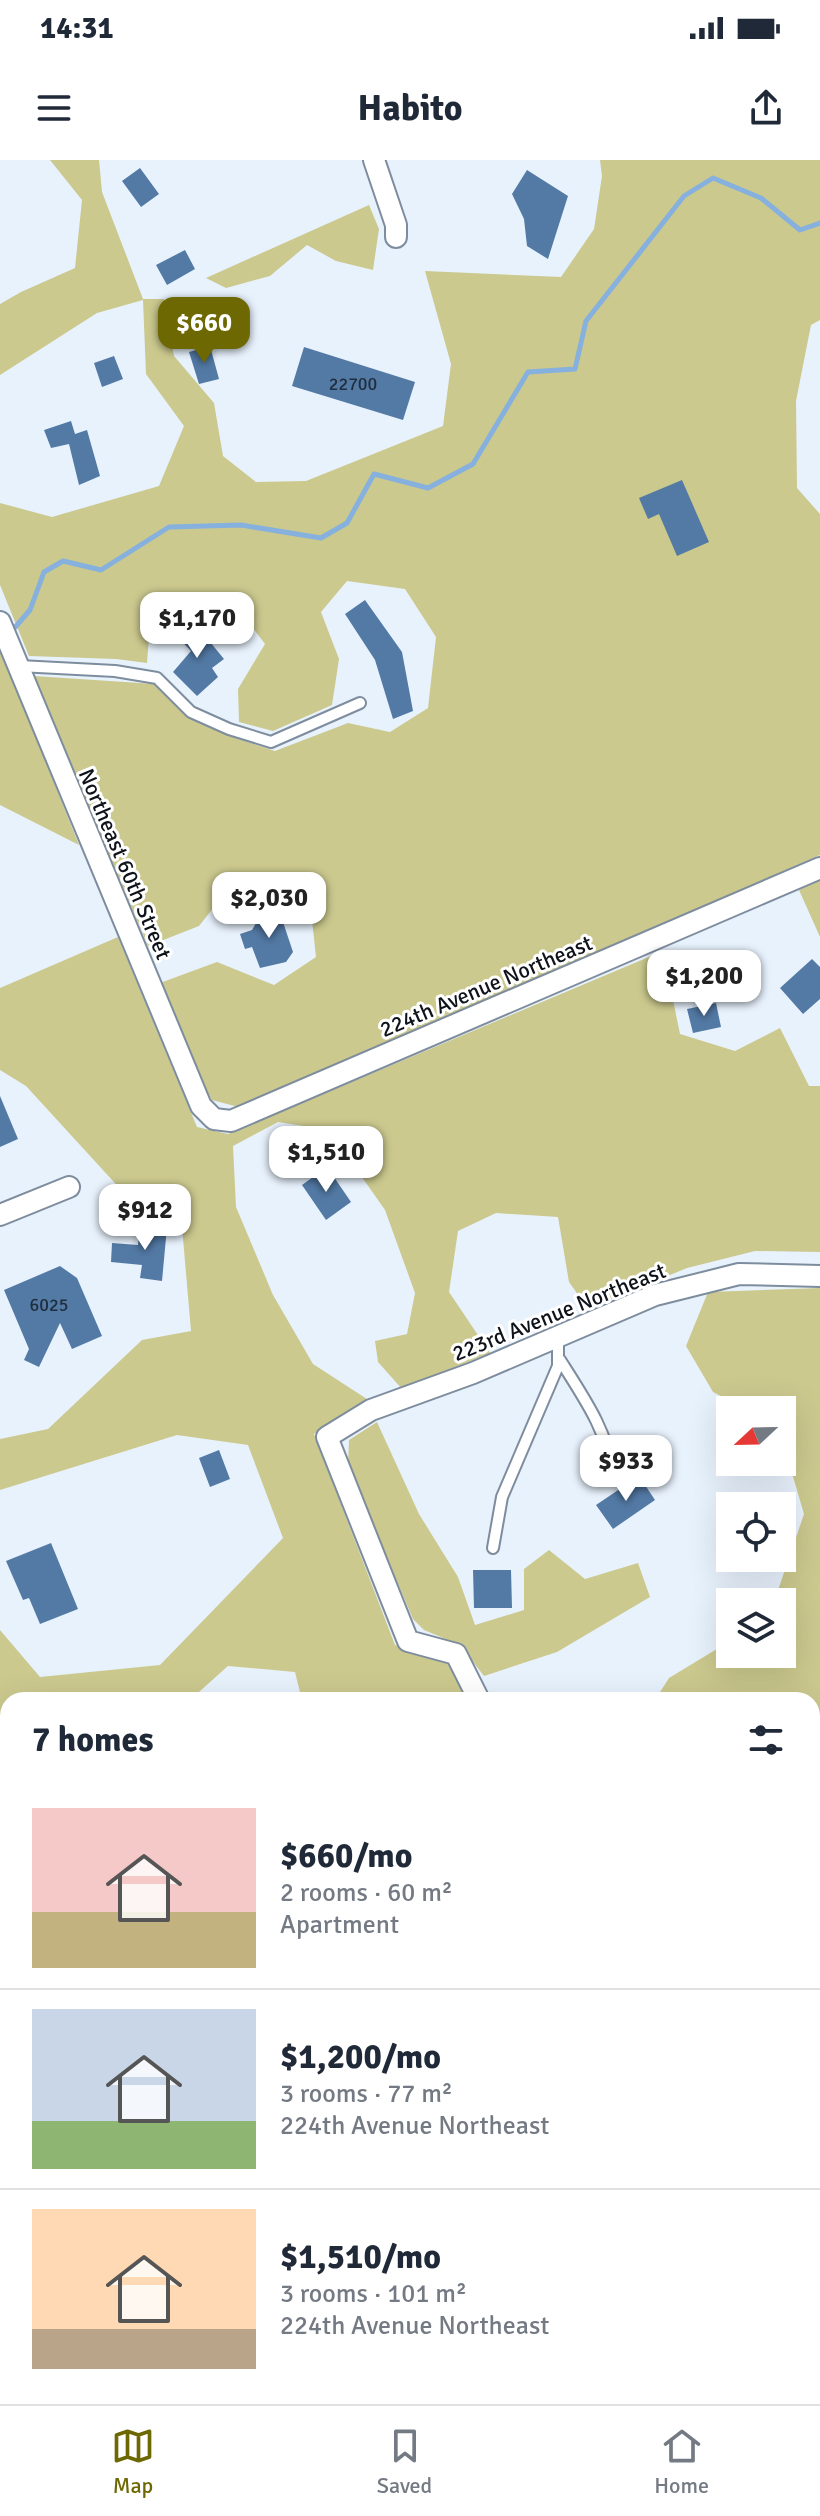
<!DOCTYPE html>
<meta charset="utf-8">
<style>
body{margin:0;font-family:Signika,sans-serif;background:#f6f6f7;color:#1f2937;height:100vh;display:flex;flex-direction:column;font-size:30px;white-space:nowrap}
*{box-sizing:border-box;margin:0}
p{font-size:26px;color:#747a83}
.icon{flex:none;width:44px;height:44px;fill:none;stroke:currentColor;stroke-width:2;stroke-linecap:round;stroke-linejoin:round}
.map{position:relative;flex:1;overflow:hidden}
.details{position:absolute;left:0px;top:1532px;width:820px;height:712px;display:flex;flex-direction:column;background:#fff;border-radius:24px 24px 0 0;box-shadow:0 8px 32px #0002}
.details>*{flex:none}
.needle{width:52px;rotate:248deg}
.buttons{position:absolute;left:716px;top:1236px;display:grid;gap:16px}
.buttons a{display:grid;place-items:center;width:80px;height:80px;border-radius:0px;background:#fff;box-shadow:0 8px 32px #0002;font-size:40px}
.price{position:absolute;translate:-50% -68px;padding:0 18px;border-radius:16px;background:#fff;color:#222;font-size:26px;line-height:52px;filter:drop-shadow(0 2px 4px #0008)}
.price::after{content:'';position:absolute;left:50%;top:48px;width:24px;height:18px;margin-left:-12px;background:inherit;clip-path:polygon(0 0,100% 0,50% 100%)}
.price.active{background:#6d6801;color:#fff}
ul{padding:0;list-style:none}
li{display:flex;align-items:center;gap:24px;height:200px;padding:0 32px}
li+li{border-top:2px solid #e0e1e3}
li span{display:grid;place-items:center;flex:none;width:224px;height:160px;border-radius:0px;color:#555}
li>.icon{margin-inline-start:auto}
span .icon{width:96px;height:96px;fill:#fffc;stroke-width:1}
li b{font-size:34px}
h2{display:flex;justify-content:space-between;align-items:center;height:96px;padding:0 32px;font-size:34px}
.status{display:flex;justify-content:space-between;align-items:center;height:56px;padding:0 40px;background:#fff;direction:ltr}
.status svg{height:22px;fill:currentColor}
header{display:flex;justify-content:space-between;align-items:center;height:104px;padding:0 32px;background:#fff;font-size:36px;font-weight:800}
.tab-bar{display:flex;justify-content:space-around;align-items:center;height:112px;border-top:2px solid #e0e1e3;background:#fff;font-size:22px;color:#747a83}
.tab-bar a{display:grid;justify-items:center;gap:4px}
.tab-bar .active{color:#6d6801}
.map>svg:first-child{display:block}
.green{fill:#cbc98e}
.lines{fill:none;stroke-linecap:round;stroke-linejoin:round}
.stream{stroke:#86b0de;stroke-width:5}
.building{fill:#537aa5}
.service-casing{stroke:#7e8d9e;stroke-width:14}
.minor-casing{stroke:#7e8d9e;stroke-width:24}
.service{stroke:#fff;stroke-width:10}
.minor{stroke:#fff;stroke-width:20}
.labels{text-anchor:middle;dominant-baseline:central;stroke-width:6;stroke-linejoin:round;paint-order:stroke}
.number-label{font-size:18px;fill:#1f2d3d}
.street-label{font-size:22px;fill:#0e131a;stroke:#fff}
</style>
<div class="status"><b>14:31</b><svg viewBox="0 0 49 12"><path d="M0 12V9h3v3zM5 12V6h3v6zM10 12V3h3v9zM15 12V0h3v12zM26 1h20v11H26zM47 4h2v5h-2z"/></svg></div>
<header><svg class="icon" aria-label="menu" viewBox="0 0 24 24"><path d="M4 6h16M4 12h16M4 18h16"/></svg>Habito<svg class="icon" aria-label="share" viewBox="0 0 24 24"><path d="M12 15V3M7 8l5-5 5 5M5 13v7h14v-7"/></svg></header>
<div class="map">
<svg width="820" height="2244" viewBox="0 0 820 2244">
<rect width="100%" height="100%" fill="#e8f2fd"/>
<!-- green -->
<path class="green" d="M50 0H99L102 32 143 139H164L174 196 214 243 223 296 256 322 306 321 443 266 451 204 425 111 561 117 594 69 602 16 600 0H820V160L811 165 796 241 797 328 820 354V695L242 948 212 940 197 914 160 823 217 802 274 825 316 797 311 751 274 722 229 728 199 766 148 786 34 516 155 524 187 557 238 579 275 591 348 563 390 572 428 548 436 477 405 429 347 421 321 452 339 499 332 545 273 571 239 562 238 529 265 484 236 446 177 436 150 464 147 503 116 499 29 496 0 425V343L52 357 159 326 184 266 146 214 143 140 97 153 0 215V144L21 132 75 108 82 40Z
M369 45 379 69 373 110 336 101 307 85 270 116 226 128 206 118Z
M0 488 79 685 0 645Z
M820 720V777L799 730Z
M118 777 197 967 228 974 663 791 680 874 735 891 780 868 809 926H820V1092L755 1091 687 1108 588 1149 569 1122 558 1057 496 1053 458 1071 449 1132 490 1193 402 1229 378 1202 375 1181 407 1174 415 1133 385 1050 329 970 278 962 233 986 236 1047 273 1135 313 1204 370 1241 314 1274 395 1485 450 1502 470 1540H302L295 1512 228 1506 190 1540H8V1643L0 1645V1470L40 1517 160 1505 283 1378 248 1285 177 1275 0 1330V1279L48 1269 142 1180 191 1171 182 1067 124 1033 26 926 0 910V828Z
M820 1128V2244H0V1945L8 1942V2236H812V1540H655L669 1518 730 1481V1494H782V1442H774L804 1354 782 1279V1250H748L713 1232 686 1186 708 1132Z
M377 1262 419 1354 458 1417 475 1465 524 1450V1409L549 1390 585 1419 638 1403 650 1437 557 1492 484 1516 460 1485 424 1470 413 1459 348 1305 349 1280Z"/>
<g class="lines">
<!-- stream -->
<path class="stream" d="M11 472 30 450 44 412 63 401 101 410 169 367 241 365 321 378 347 363 374 314 428 328 473 304 528 212 575 209 586 161 684 36 713 18 761 38 800 70 820 63
M812 1895 820 1889
M604 2244 607 2236"/>
</g>
<!-- building -->
<path class="building" d="M140 8 159 34 141 47 122 21Z
M527 10 568 36 548 99 527 86 524 59 512 34Z
M185 90 195 109 167 125 156 105Z
M210 186 219 219 199 224 189 192Z
M304 187 415 222 403 260 292 226Z
M114 196 123 219 102 227 94 203Z
M71 261 75 274 87 270 100 316 79 325 69 284 51 288 44 270Z
M682 320 709 382 677 396 659 354 648 359 639 338Z
M365 440 402 492 413 551 393 559 375 500 345 454Z
M192 460 224 499 212 508 218 517 197 536 173 512 191 491 176 475Z
M278 747 293 792 286 802 260 808 252 787 245 789 240 774 252 770 262 753Z
M812 799 820 807V839L803 854 780 828Z
M716 843 721 867 693 873 687 849Z
M0 936 18 979 0 987Z
M327 1007 351 1042 326 1060 302 1025Z
M140 1064 167 1067 162 1121 140 1118 142 1105 111 1102 112 1083 138 1085Z
M60 1106 77 1118 102 1176 72 1189 60 1163 39 1207 24 1200 29 1189 4 1130Z
M219 1290 230 1319 210 1327 199 1298Z
M639 1316 655 1340 613 1369 596 1345Z
M51 1383 78 1449 40 1464 29 1438 23 1440 6 1401Z
M473 1410H511L512 1448H474Z"/>
<g class="lines">
<defs>
<path id="service" d="M19 506 115 511 157 518 191 552 229 569 271 582 360 543
M560 1200C588 1244 605 1268 616 1320
M493 1388 502 1337 558 1206V1177
M0 1928 8 1924"/>
<path id="minor" d="M374 0 396 65V77
M0 462 201 946 214 959 231 961 820 708
M0 1055 69 1027
M479 1540 456 1494 408 1481 327 1277 371 1250 473 1213 655 1135 739 1114 820 1116
M0 1895 8 1910"/>
</defs>
<!-- service casing -->
<use href="#service" class="service-casing"/>
<!-- minor casing -->
<use href="#minor" class="minor-casing"/>
<!-- service -->
<use href="#service" class="service"/>
<!-- minor -->
<use href="#minor" class="minor"/>
</g>
<g class="labels">
<!-- number labels -->
<g class="number-label">
<text x="353" y="224">22700</text>
<text x="49" y="1145">6025</text>
</g>
<!-- street labels -->
<g class="street-label">
<text transform="translate(125 704) rotate(67)">Northeast 60th Street</text>
<text transform="translate(486 826) rotate(-23)">224th Avenue Northeast</text>
<text transform="translate(559 1152) rotate(-22)">223rd Avenue Northeast</text>
</g>
</g>
</svg>
<div class="buttons">
<a><svg class="needle" viewBox="-14 -14 28 28"><path d="M0-13l5 13h-10z" fill="#e53935"/><path d="M0 13l5-13h-10z" fill="#747a83"/></svg></a>
<a><svg class="icon" aria-label="locate" viewBox="0 0 24 24"><circle cx="12" cy="12" r="6"/><path d="M12 2v4M12 18v4M2 12h4M18 12h4"/></svg></a>
<a><svg class="icon" aria-label="layers" viewBox="0 0 24 24"><path d="M12 4l9 5-9 5-9-5zM3 14l9 5 9-5"/></svg></a>
</div>
<b class="price active" style="left:204px;top:205px">$660</b>
<b class="price" style="left:197px;top:500px">$1,170</b>
<b class="price" style="left:269px;top:780px">$2,030</b>
<b class="price" style="left:704px;top:858px">$1,200</b>
<b class="price" style="left:326px;top:1034px">$1,510</b>
<b class="price" style="left:145px;top:1092px">$912</b>
<b class="price" style="left:626px;top:1343px">$933</b>
<section class="details">
<h2>7 homes<svg class="icon" aria-label="filters" viewBox="0 0 24 24"><path d="M4 7h16M4 17h16"/><circle cx="9" cy="7" r="2"/><circle cx="15" cy="17" r="2"/></svg></h2>
<ul>
<li><span style="background:linear-gradient(#f6c9c9 65%,#c2b280 0)"><svg class="icon" aria-label="home" viewBox="0 0 24 24"><path d="M3 11l9-7 9 7M6 9v11h12V9"/></svg></span><div><b>$660/mo</b><p>2 rooms · 60 m²</p><p>Apartment</p></div></li>
<li><span style="background:linear-gradient(#c9d6e8 70%,#8fb573 0)"><svg class="icon" aria-label="home" viewBox="0 0 24 24"><path d="M3 11l9-7 9 7M6 9v11h12V9"/></svg></span><div><b>$1,200/mo</b><p>3 rooms · 77 m²</p><p>224th Avenue Northeast</p></div></li>
<li><span style="background:linear-gradient(#ffd9b3 75%,#b9a48a 0)"><svg class="icon" aria-label="home" viewBox="0 0 24 24"><path d="M3 11l9-7 9 7M6 9v11h12V9"/></svg></span><div><b>$1,510/mo</b><p>3 rooms · 101 m²</p><p>224th Avenue Northeast</p></div></li>
</ul>
</section>
</div>
<nav class="tab-bar">
<a class="active"><svg class="icon" aria-label="map" viewBox="0 0 24 24"><path d="M3 6l6-2 6 2 6-2v14l-6 2-6-2-6 2zM9 4v14M15 6v14"/></svg>Map</a>
<a><svg class="icon" aria-label="saved" viewBox="0 0 24 24"><path d="M7 4h10v16l-5-4-5 4z"/></svg>Saved</a>
<a><svg class="icon" aria-label="home" viewBox="0 0 24 24"><path d="M3 11l9-7 9 7M6 9v11h12V9"/></svg>Home</a>
</nav>
